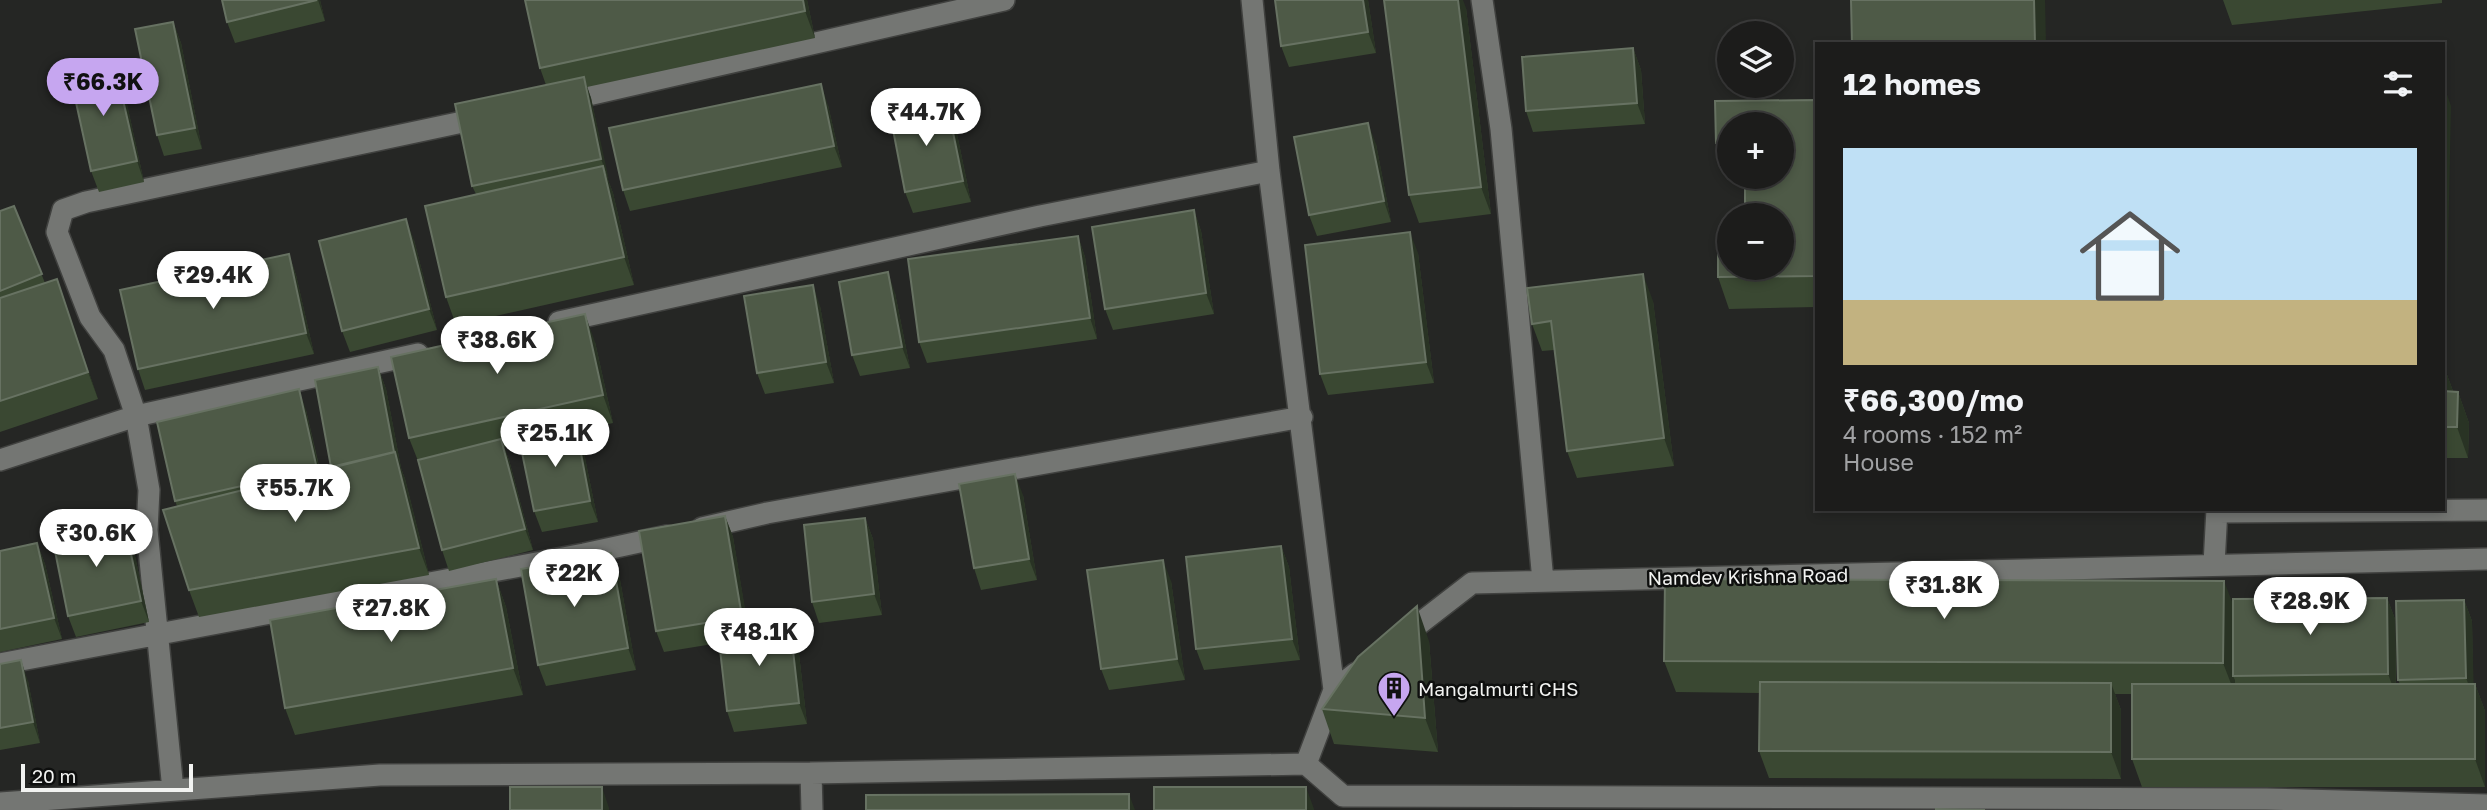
<!DOCTYPE html>
<meta charset="utf-8">
<style>
body{margin:0;font-family:"Golos Text",sans-serif;background:#252524;color:#f1f3f6;height:100vh;display:flex;flex-direction:column;font-size:26px;white-space:nowrap}
*{box-sizing:border-box;margin:0}
p{font-size:23px;color:#a0a1a3}
.icon{flex:none;width:38px;height:38px;fill:none;stroke:currentColor;stroke-width:2;stroke-linecap:round;stroke-linejoin:round}
.map{position:relative;flex:1;overflow:hidden}
.details{position:absolute;left:1815px;top:42px;width:630px;height:469px;display:flex;flex-direction:column;background:#1c1c1b;border-radius:0px;box-shadow:0 4px 10px #0003,0 0 0 2px #3a3a3a}
.details>*{flex:none}
.tools{position:absolute;left:1717px;top:21px;display:grid;gap:14px}
.tools a{display:grid;place-items:center;width:77px;height:77px;border-radius:50%;background:#1c1c1b;box-shadow:0 4px 10px #0003,0 0 0 2px #3a3a3a;font-size:35px}
.scale{position:absolute;left:21px;bottom:18px;width:172px;box-sizing:border-box;padding-left:7px;border:4px solid #f2f3f1;border-top:0;font-size:19px;line-height:24px;white-space:nowrap;color:#f2f3f1;-webkit-text-stroke:5px #0e0f0e;paint-order:stroke}
.price{position:absolute;translate:-50% -60px;padding:0 16px;border-radius:24px;background:#fff;color:#222;font-size:23px;line-height:46px;filter:drop-shadow(0 2px 4px #0008)}
.price::after{content:'';position:absolute;left:50%;top:42px;width:21px;height:16px;margin-left:-10px;background:inherit;clip-path:polygon(0 0,100% 0,50% 100%)}
.price.current{background:#c6a6f0;color:#111}
ul{padding:0;list-style:none}
li{display:grid;align-content:center;gap:14px;height:371px;padding:0 28px}
li+li{border-top:2px solid #3a3a3a}
li span{display:grid;place-items:center;height:217px;border-radius:0px;color:#555}
li>.icon{margin-inline-start:auto}
span .icon{width:126px;height:126px;fill:#fffc;stroke-width:1}
li b{font-size:30px}
h2{display:flex;justify-content:space-between;align-items:center;height:84px;padding:0 28px;font-size:30px}
.map>svg:first-child{display:block}
.lines{fill:none;stroke-linecap:round;stroke-linejoin:round}
.street-casing{stroke:#40413f;stroke-width:24}
.street{stroke:#747673;stroke-width:21}
.wall{fill:#3a4832}
.shaded-wall{fill:#293324}
.building{fill:#4e5a47;stroke:#677262;stroke-width:2}
.labels{text-anchor:middle;dominant-baseline:central;stroke-width:5;stroke-linejoin:round;paint-order:stroke}
.street-label{font-size:19px;fill:#f2f3f1;stroke:#0e0f0e}
.poi-label{font-size:19px;fill:#f2f3f1;stroke:#0e0f0e;text-anchor:start}
</style>
<div class="map">
<svg width="2487" height="810" viewBox="0 0 2487 810">
<rect width="100%" height="100%" fill="#252624"/>
<g class="lines">
<defs>
<path id="street" d="M1252 0 1269 171 1334 690
M1482 0 1501 129 1543 581
M562 101 1004 0
M559 322 1040 216 1269 171
M0 460 136 416 418 354
M2217 512 2487 510
M702 528 767 513 1302 417
M2214 564 2217 509
M1401 638 1472 583 2487 559
M0 664 584 554 667 536
M1306 764 1334 690 1356 673
M811 773 812 810
M173 790 147 530 149 490 136 416 114 350 90 317 57 232 63 210 86 202 486 117
M0 803 380 775 811 773 1306 764 1343 796 2266 799 2487 805"/>
</defs>
<!-- street casing -->
<use href="#street" class="street-casing"/>
<!-- street -->
<use href="#street" class="street"/>
</g>
<!-- wall -->
<path class="wall" d="M222 0H320L325 21 235 43 227 22Z
M807 0 815 38 587 87 591 98 608 180 613 193 634 285 456 325 446 297 476 194 472 186 546 85 540 68Z
M1275 0H1368L1376 53 1289 67 1281 46Z
M2223 0H2442V3L2232 25Z
M1466 8 1491 214 1419 223 1409 195Z
M173 22 181 43 202 149 164 156 157 135Z
M1633 48 1641 70 1645 124 1533 132 1526 111Z
M115 65 123 86 144 182 99 192 91 171Z
M1816 100V307L1729 309 1718 277V237H1729V268H1782V215H1745V177H1782V124H1729V174H1727L1716 143 1715 101Z
M947 103 955 124 971 202 913 213 905 192Z
M828 105 842 167 630 211 623 190Z
M1376 144 1391 222 1317 236 1309 215Z
M14 206 45 283 57 279 98 399 0 432V211Z
M1194 210 1201 231 1214 314 1113 330 1105 309Z
M1078 236 1085 257 1097 339 927 363 919 342Z
M414 240 437 330 350 352 342 331Z
M1418 253 1434 383 1328 395 1320 374Z
M289 254 296 275 314 354 145 390 138 369Z
M895 293 910 368 860 376 852 355Z
M1653 301 1674 466 1577 478 1567 451 1554 350 1542 351 1532 324Z
M820 306 834 383 765 394 757 373Z
M595 342 613 423 577 431 583 448 598 522 542 532 534 511 520 444 504 447 509 460 533 550 449 571 442 550 420 466 409 438Z
M2443 364 2453 391 2458 392 2469 423 2468 458H2443Z
M378 367 386 389 401 468 405 479 429 575 199 617 189 590 177 506 175 501 306 410 320 470 332 467Z
M1023 495 1037 580 981 590 974 568Z
M725 516 733 537 748 629 790 624 798 645 807 724 734 732 727 711 719 643 664 652 656 631Z
M865 518 873 539 882 615 819 623 812 602Z
M124 521 132 542 149 622 76 637 68 616Z
M37 543 45 564 62 639 0 652V551Z
M1281 546 1289 567 1300 660 1204 670 1196 649Z
M619 574 636 670 546 686 538 665Z
M496 579 506 607 523 695 295 735 285 708Z
M1171 581 1185 680 1109 690 1101 669Z
M2387 598 2395 619 2396 684H2400L2398 680 2464 600 2472 621 2473 684H2475L2485 711V787H2142L2132 759V694H2115L2121 710V779L1769 778 1759 751 1760 693 1676 692 1664 661 2233 604Z
M1429 641 1438 752 1334 744 1322 709Z
M0 664 28 681 40 743 0 750Z"/>
<!-- shaded-wall -->
<path class="shaded-wall" d="M318 0H320L325 21Z
M803 0H807L815 38 805 11Z
M1363 0H1368L1376 53 1368 32Z
M1458 0H1463L1466 8 1491 214 1481 187Z
M2034 0H2045L2046 44H2035Z
M173 22 181 43 202 149 195 128Z
M1633 48 1641 70 1645 124 1637 103Z
M115 65 123 86 144 182 137 161Z
M584 77 591 98 609 180 601 159Z
M2443 83 2451 106 2446 343 2443 336Z
M821 84 828 105 842 167 834 146Z
M947 103 955 124 971 202 963 181Z
M1368 123 1376 144 1391 222 1384 201Z
M603 166 613 193 634 285 624 257Z
M1194 210 1201 231 1214 314 1206 293Z
M406 219 414 240 437 330 429 309Z
M1410 232 1418 253 1434 383 1426 362Z
M1078 236 1085 257 1097 339 1090 318Z
M289 254 296 275 314 354 306 333Z
M888 272 895 293 910 368 902 347Z
M1643 274 1653 301 1674 466 1664 438Z
M57 279 67 307 98 399 88 372Z
M813 285 820 306 834 383 826 362Z
M585 314 595 342 613 423 603 395Z
M2443 364 2453 391 2443 397Z
M378 367 386 389 401 468 405 479 429 575 419 548 395 454Z
M299 389 306 410 324 490 317 469Z
M2458 392 2469 423 2468 458 2457 427Z
M576 427 583 448 598 522 590 501Z
M501 439 509 460 533 550 525 529Z
M1015 474 1023 495 1037 580 1029 559Z
M725 516 733 537 750 638 742 617Z
M865 518 873 539 882 615 874 594Z
M124 521 132 542 149 622 141 601Z
M37 543 45 564 62 639 54 618Z
M1281 546 1289 567 1300 660 1292 639Z
M611 553 619 574 636 670 628 648Z
M1163 560 1171 581 1185 680 1177 659Z
M496 579 506 607 523 695 513 668Z
M2224 581 2236 612 2233 676 2235 680V694L2223 663Z
M2387 598 2395 619 2396 695 2388 674Z
M2464 600 2472 621 2474 699 2466 678Z
M1417 606 1429 641 1438 752 1425 718Z
M790 624 798 645 807 724 799 703Z
M21 660 28 681 40 743 33 722Z
M2111 683 2121 710V779L2111 752Z
M2475 684 2485 711V787L2475 759Z
M602 787 609 808V810H602Z
M1306 787 1314 809V810H1306Z
M1129 794 1135 810H1129Z"/>
<!-- building -->
<path class="building" d="M222 0H317L227 22Z
M525 0H803L805 11 540 68Z
M1275 0H1363L1368 32 1281 46Z
M1384 0H1458L1481 187 1409 195Z
M1851 0H2034L2035 44H1852Z
M173 22 195 128 157 135 135 29Z
M1633 48 1637 103 1526 111 1522 57Z
M115 65 137 161 91 171 70 75Z
M584 77 601 159 472 186 455 104Z
M821 84 834 146 623 190 609 128Z
M1816 100V276L1718 277V237H1729V268H1782V215H1745V177H1782V124H1729V143H1716L1715 101Z
M947 103 963 181 905 192 890 114Z
M1368 123 1384 201 1309 215 1294 137Z
M603 166 624 257 446 297 425 206Z
M14 206 42 274 0 291V211Z
M1194 210 1206 293 1105 309 1092 227Z
M406 219 429 309 342 331 319 241Z
M1410 232 1426 362 1320 374 1305 245Z
M1078 236 1090 318 919 342 908 259Z
M289 254 306 333 138 369 120 290Z
M888 272 902 347 852 355 839 282Z
M1643 274 1664 438 1567 451 1551 321 1532 324 1527 288Z
M57 279 88 372 0 401V298Z
M813 285 826 362 757 373 744 296Z
M585 314 603 395 409 438 391 357Z
M378 367 394 452 331 467 315 380Z
M299 389 317 469 175 501 157 422Z
M2443 391 2458 392 2457 427H2443Z
M576 427 590 501 534 511 519 438Z
M501 439 525 529 442 550 418 460Z
M395 452 419 548 189 590 163 510Z
M1015 474 1029 559 974 568 959 484Z
M725 516 742 617 656 631 639 531Z
M865 518 874 594 812 602 804 525Z
M124 521 141 601 68 616 52 536Z
M37 543 54 618 0 629V551Z
M1281 546 1292 639 1196 649 1186 557Z
M611 553 628 648 538 665 521 569Z
M1163 560 1177 659 1101 669 1087 570Z
M496 579 513 668 285 708 270 620Z
M1665 579 2224 581 2223 663 1664 661Z
M2387 598 2388 674 2233 676V599Z
M2464 600 2466 678 2398 680 2396 601Z
M1417 606 1425 718 1322 709 1358 657Z
M790 624 799 703 727 711 718 632Z
M21 660 33 722 0 728V664Z
M1760 682 2111 683V752L1759 751Z
M2132 684H2475V759H2132Z
M510 787H602V810H510Z
M1154 787H1306V810H1154Z
M1129 794V810H866V795Z
M1936 809 1985 810H1936Z"/>
<!-- icons -->
<defs>
<symbol id="building-pin" viewBox="-11 -11 22 30"><path d="M0 17L-7.5 6A9.5 9.5 0 1 1 7.5 6Z" fill="#c6a6f0" stroke="#0e0f0e"/><path d="M-4-6H4V6H1V3H-1V6H-4ZM-2.5-4.3h1.7v1.8h-1.7ZM.8-4.3h1.7v1.8H.8ZM-2.5-1h1.7V.8h-1.7ZM.8-1h1.7V.8H.8Z" fill="#111"/></symbol>
</defs>
<g fill-rule="evenodd">
<use href="#building-pin" x="1375" y="669" width="38" height="52"/>
</g>
<g class="labels">
<!-- street labels -->
<g class="street-label">
<text transform="translate(1748 576) rotate(-1)">Namdev Krishna Road</text>
</g>
<!-- poi labels -->
<g class="poi-label">
<text x="1418" y="688">Mangalmurti CHS</text>
</g>
</g>
</svg>
<div class="tools">
<a><svg class="icon" aria-label="layers" viewBox="0 0 24 24"><path d="M12 4l9 5-9 5-9-5zM3 14l9 5 9-5"/></svg></a>
<a>+</a>
<a>−</a>
</div>
<div class="scale">20 m</div>
<b class="price current" style="left:103px;top:118px">₹66.3K</b>
<b class="price" style="left:926px;top:148px">₹44.7K</b>
<b class="price" style="left:213px;top:311px">₹29.4K</b>
<b class="price" style="left:497px;top:376px">₹38.6K</b>
<b class="price" style="left:555px;top:469px">₹25.1K</b>
<b class="price" style="left:295px;top:524px">₹55.7K</b>
<b class="price" style="left:96px;top:569px">₹30.6K</b>
<b class="price" style="left:574px;top:609px">₹22K</b>
<b class="price" style="left:1944px;top:621px">₹31.8K</b>
<b class="price" style="left:2310px;top:637px">₹28.9K</b>
<b class="price" style="left:391px;top:644px">₹27.8K</b>
<b class="price" style="left:759px;top:668px">₹48.1K</b>
<section class="details">
<h2>12 homes<svg class="icon" aria-label="filters" viewBox="0 0 24 24"><path d="M4 7h16M4 17h16"/><circle cx="9" cy="7" r="2"/><circle cx="15" cy="17" r="2"/></svg></h2>
<ul>
<li><span style="background:linear-gradient(#bfe0f5 70%,#c2b280 0)"><svg class="icon" aria-label="home" viewBox="0 0 24 24"><path d="M3 11l9-7 9 7M6 9v11h12V9"/></svg></span><div><b>₹66,300/mo</b><p>4 rooms · 152 m²</p><p>House</p></div></li>
</ul>
</section>
</div>
